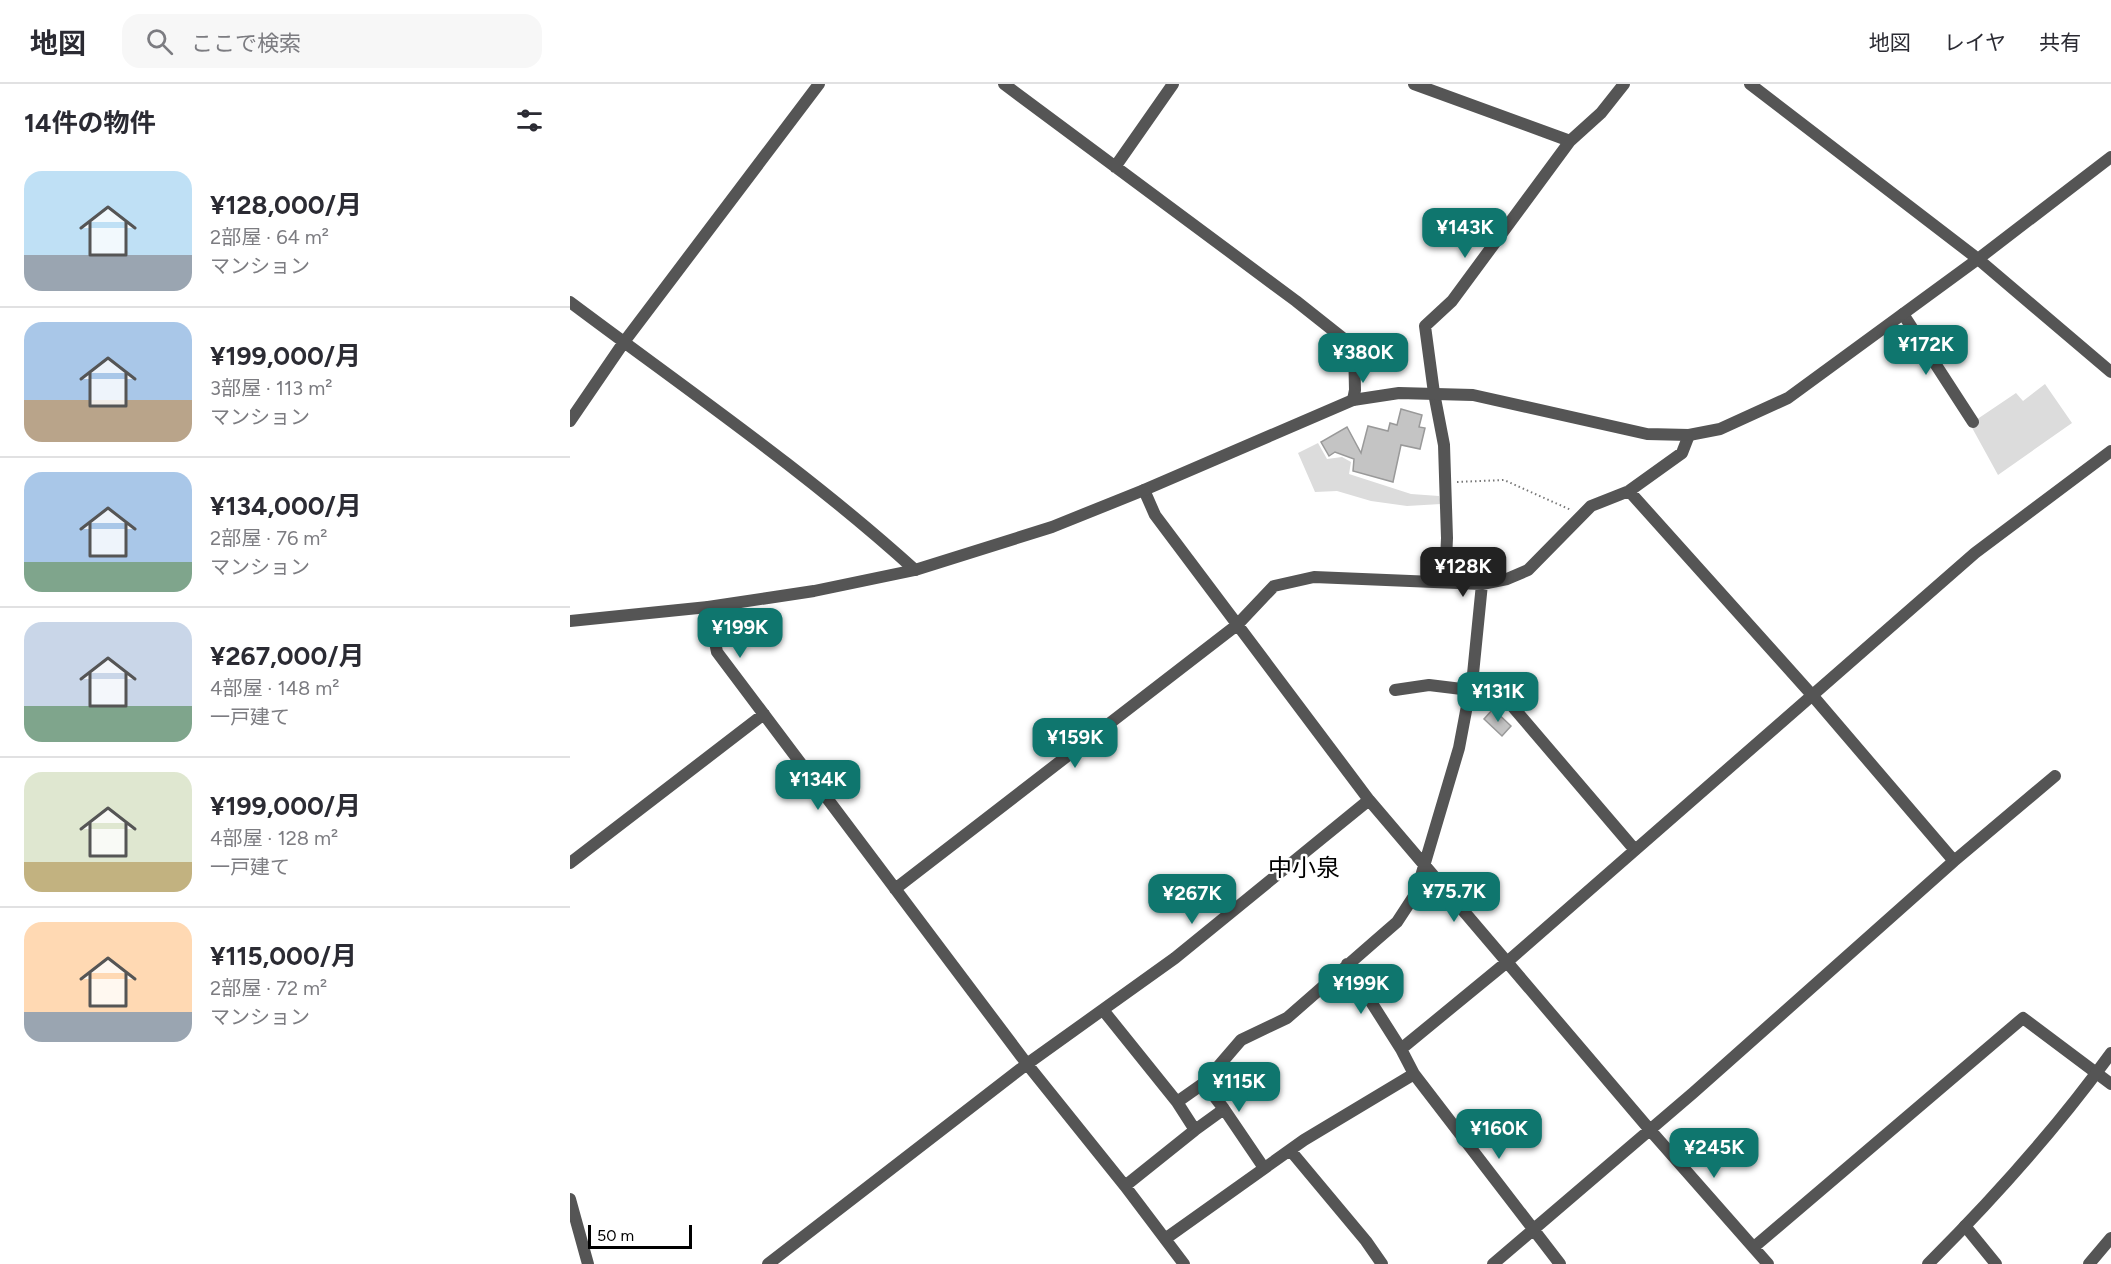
<!DOCTYPE html>
<html lang="ja">
<meta charset="utf-8">
<style>
body{margin:0;font-family:Figtree,"Noto Sans JP",sans-serif;background:#f7f7f7;color:#2b2b33;height:100vh;display:flex;flex-direction:column;font-size:22px;white-space:nowrap}
*{box-sizing:border-box;margin:0}
p{font-size:20px;color:#7c7c81}
.icon{flex:none;width:33px;height:33px;fill:none;stroke:currentColor;stroke-width:2;stroke-linecap:round;stroke-linejoin:round}
.map{position:relative;flex:1;overflow:hidden}
.drawer{display:flex;flex-direction:column;background:#fff;width:570px}
.drawer>*{flex:none}
.scale{position:absolute;left:18px;bottom:15px;width:104px;box-sizing:border-box;padding-left:6px;border:3px solid #000;border-top:0;font-size:16px;line-height:21px;white-space:nowrap;color:#000;-webkit-text-stroke:4px #fff;paint-order:stroke}
.price{position:absolute;translate:-50% -51px;padding:0 14px;border-radius:12px;background:#0f766e;color:#fff;font-size:20px;line-height:39px;filter:drop-shadow(0 2px 3px #0008)}
.price::after{content:'';position:absolute;left:50%;top:36px;width:18px;height:14px;margin-left:-9px;background:inherit;clip-path:polygon(0 0,100% 0,50% 100%)}
.price.active{background:#222;color:#fff}
ul{padding:0;list-style:none}
li{display:flex;align-items:center;gap:18px;height:150px;padding:0 24px}
li+li{border-top:2px solid #e1e1e2}
li span{display:grid;place-items:center;flex:none;width:168px;height:120px;border-radius:18px;color:#555}
li>.icon{margin-inline-start:auto}
span .icon{width:72px;height:72px;fill:#fffc;stroke-width:1}
li b{font-size:26px}
h2{display:flex;justify-content:space-between;align-items:center;height:72px;padding:0 24px;font-size:26px}
header{display:flex;align-items:center;gap:36px;box-sizing:border-box;height:84px;padding:0 30px;background:#fff;border-bottom:2px solid #e1e1e2}
header strong{font-size:28px}
nav{display:flex;gap:33px;margin-inline-start:auto;font-size:21px}
.search{width:420px;height:54px;background:#f7f7f7;display:flex;align-items:center;gap:15px;box-sizing:border-box;padding:0 21px;border-radius:18px;color:#7c7c81;font-size:22px}
main{display:flex;flex:1;min-height:0}
.map>svg:first-child{display:block}
.green{fill:#dcdcdc}
.building{fill:#c4c4c4;stroke:#999;stroke-width:1.5}
.lines{fill:none;stroke-linecap:round;stroke-linejoin:round}
.path{stroke:#777;stroke-width:2;stroke-dasharray:1.5 3;stroke-linecap:butt}
.minor{stroke:#555;stroke-width:12}
.tertiary{stroke:#555;stroke-width:12}
.labels{text-anchor:middle;dominant-baseline:central;stroke-width:5;stroke-linejoin:round;paint-order:stroke}
.neighbourhood-label{font-size:24px;fill:#000;stroke:#fff}
</style>
<header>
<strong>地図</strong>
<div class="search"><svg class="icon" aria-label="search" viewBox="0 0 24 24"><circle cx="10" cy="10" r="6"/><path d="M15 15l6 6"/></svg>ここで検索</div>
<nav><a>地図</a><a>レイヤ</a><a>共有</a></nav>
</header>
<main>
<section class="drawer">
<h2>14件の物件<svg class="icon" aria-label="filters" viewBox="0 0 24 24"><path d="M4 7h16M4 17h16"/><circle cx="9" cy="7" r="2"/><circle cx="15" cy="17" r="2"/></svg></h2>
<ul>
<li><span style="background:linear-gradient(#bfe0f5 70%,#9aa5b1 0)"><svg class="icon" aria-label="home" viewBox="0 0 24 24"><path d="M3 11l9-7 9 7M6 9v11h12V9"/></svg></span><div><b>¥128,000/月</b><p>2部屋 · 64 m²</p><p>マンション</p></div></li>
<li><span style="background:linear-gradient(#a9c7e8 65%,#b9a48a 0)"><svg class="icon" aria-label="home" viewBox="0 0 24 24"><path d="M3 11l9-7 9 7M6 9v11h12V9"/></svg></span><div><b>¥199,000/月</b><p>3部屋 · 113 m²</p><p>マンション</p></div></li>
<li><span style="background:linear-gradient(#a9c7e8 75%,#7fa58c 0)"><svg class="icon" aria-label="home" viewBox="0 0 24 24"><path d="M3 11l9-7 9 7M6 9v11h12V9"/></svg></span><div><b>¥134,000/月</b><p>2部屋 · 76 m²</p><p>マンション</p></div></li>
<li><span style="background:linear-gradient(#c9d6e8 70%,#7fa58c 0)"><svg class="icon" aria-label="home" viewBox="0 0 24 24"><path d="M3 11l9-7 9 7M6 9v11h12V9"/></svg></span><div><b>¥267,000/月</b><p>4部屋 · 148 m²</p><p>一戸建て</p></div></li>
<li><span style="background:linear-gradient(#dfe7d0 75%,#c2b280 0)"><svg class="icon" aria-label="home" viewBox="0 0 24 24"><path d="M3 11l9-7 9 7M6 9v11h12V9"/></svg></span><div><b>¥199,000/月</b><p>4部屋 · 128 m²</p><p>一戸建て</p></div></li>
<li><span style="background:linear-gradient(#ffd9b3 75%,#9aa5b1 0)"><svg class="icon" aria-label="home" viewBox="0 0 24 24"><path d="M3 11l9-7 9 7M6 9v11h12V9"/></svg></span><div><b>¥115,000/月</b><p>2部屋 · 72 m²</p><p>マンション</p></div></li>
</ul>
</section>
<div class="map">
<svg width="1541" height="1180" viewBox="0 0 1541 1180">
<rect width="100%" height="100%" fill="#fff"/>
<!-- green -->
<path class="green" d="M1475 300 1502 339 1428 391 1400 340 1446 309 1453 317Z
M748 359 757 375 772 373 781 378 779 390 841 410 869 412 871 420 837 422 801 417 767 407 745 408 728 369Z"/>
<!-- building -->
<path class="building" d="M831 325 852 331 849 343 855 344 850 365 831 361 823 398 783 387 784 375 765 368 759 372 751 358 777 343 791 369 798 342 818 347 820 339 827 341Z
M923 625 941 642 932 652 914 635Z"/>
<g class="lines">
<!-- path -->
<path class="path" d="M887 398 934 396 1001 426"/>
<!-- minor -->
<path class="minor" d="M434 0 726 217 784 263 785 306 783 316
M844 0 1000 57
M545 83 603 0
M0 218C116 305 237 388 345 486
M1333 230 1403 338
M0 337 54 258 249 0
M574 406 585 431 799 716 1080 1046 1198 1180
M875 498 877 454 874 361 864 309 855 242 882 217 1000 57 1031 29 1054 0
M138 523 147 568 457 980 555 1102 614 1180
M902 595 925 602 1065 766
M825 606 859 601 900 606
M1384 777 1485 692
M0 779 194 630
M325 805 667 541 704 502 744 493 912 500 937 495 958 486 1021 422 1059 407 1112 369 1119 351
M777 880 831 965
M533 926 607 1018
M844 990 990 1180
M654 1025 694 1084
M625 1046 654 1025 634 999
M720 1066 796 1157 812 1180
M555 1102 625 1046 607 1018 634 999 671 956 717 934 804 858 827 838 846 809 889 664 903 590 912 500
M0 1115 18 1180
M1395 1142 1426 1180
M595 1155 734 1056 844 990 831 965 937 878 1405 469 1541 367
M1184 1163 1453 934 1541 1000
M198 1180 457 980 605 874 799 716
M923 1180 1123 1009 1384 777 1242 611 1059 407
M1519 1180 1541 1154"/>
<!-- tertiary -->
<path class="tertiary" d="M1180 0 1408 175 1541 288
M0 537 138 523 244 507 345 486 482 443 574 406 783 316 829 309 903 311 1077 350 1119 351 1150 345 1218 314 1408 175 1541 73
M1358 1180C1423 1115 1487 1044 1541 969"/>
</g>
<g class="labels">
<!-- neighbourhood labels -->
<g class="neighbourhood-label">
<text x="734" y="783">中小泉</text>
</g>
</g>
</svg>
<div class="scale">50 m</div>
<b class="price" style="left:895px;top:175px">¥143K</b>
<b class="price" style="left:1356px;top:292px">¥172K</b>
<b class="price" style="left:793px;top:300px">¥380K</b>
<b class="price active" style="left:893px;top:514px">¥128K</b>
<b class="price" style="left:170px;top:575px">¥199K</b>
<b class="price" style="left:928px;top:639px">¥131K</b>
<b class="price" style="left:505px;top:685px">¥159K</b>
<b class="price" style="left:248px;top:727px">¥134K</b>
<b class="price" style="left:884px;top:839px">¥75.7K</b>
<b class="price" style="left:622px;top:841px">¥267K</b>
<b class="price" style="left:791px;top:931px">¥199K</b>
<b class="price" style="left:669px;top:1029px">¥115K</b>
<b class="price" style="left:929px;top:1076px">¥160K</b>
<b class="price" style="left:1144px;top:1095px">¥245K</b>
</div>
</main>
